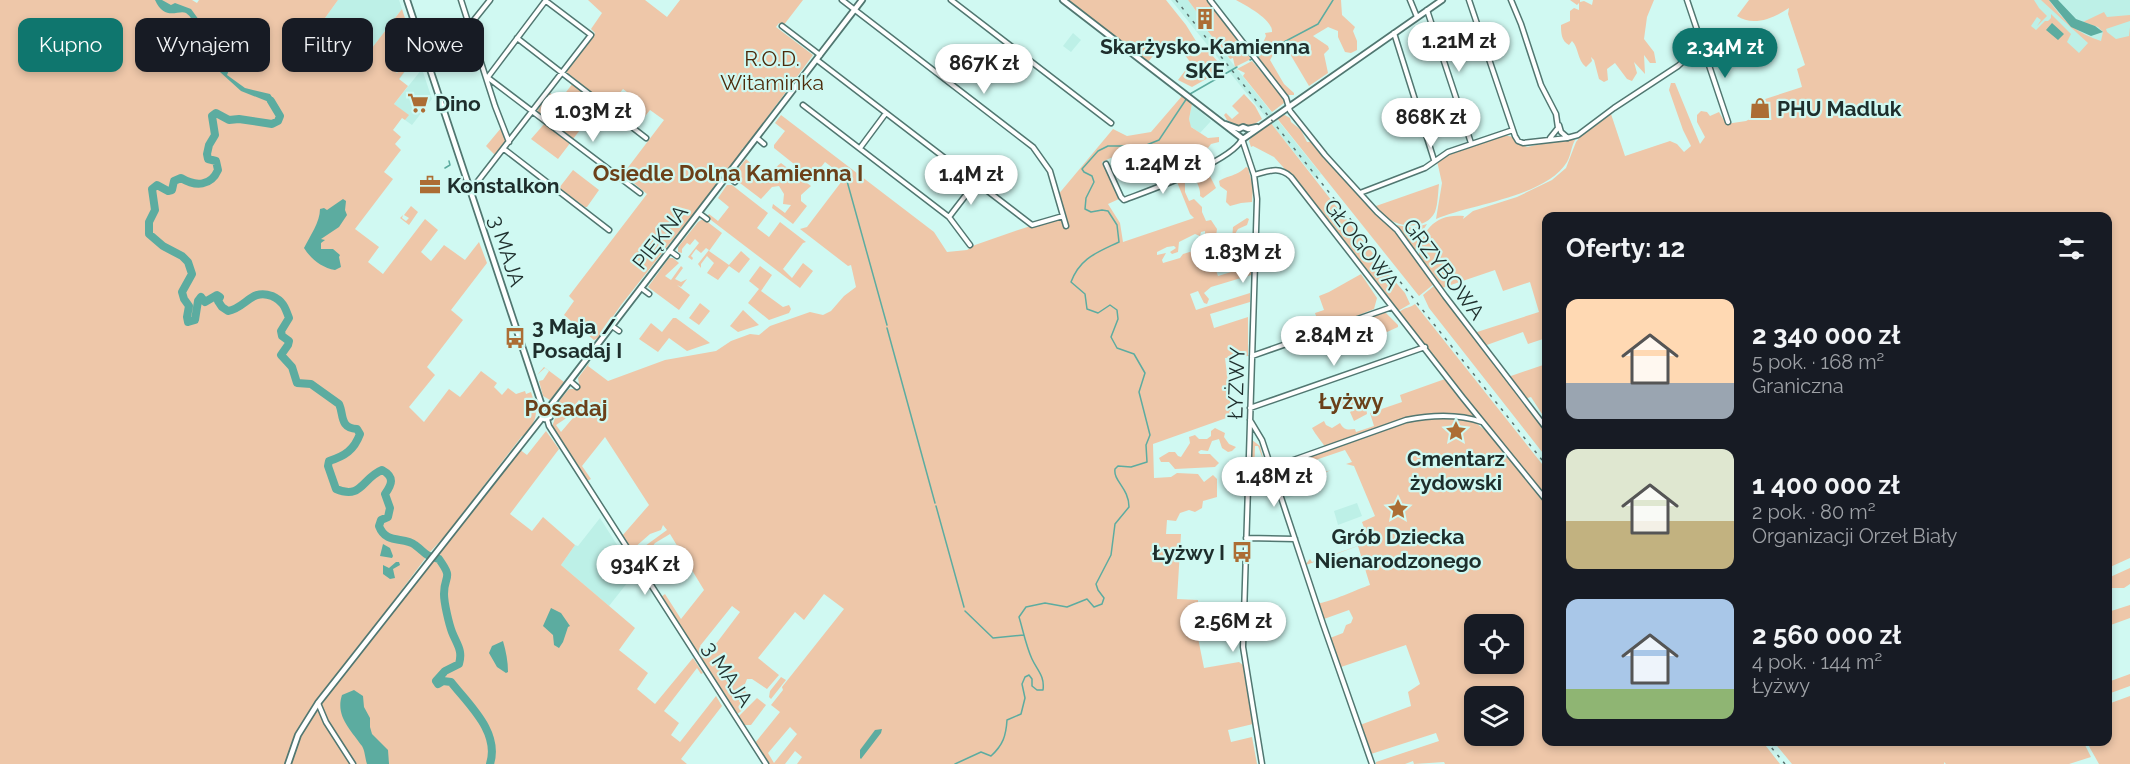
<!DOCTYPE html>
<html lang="pl">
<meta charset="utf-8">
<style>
body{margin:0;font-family:Raleway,sans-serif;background:#20242c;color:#f1f3f6;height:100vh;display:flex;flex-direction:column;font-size:22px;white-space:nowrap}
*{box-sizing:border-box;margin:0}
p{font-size:20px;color:#9ea1a6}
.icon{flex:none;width:33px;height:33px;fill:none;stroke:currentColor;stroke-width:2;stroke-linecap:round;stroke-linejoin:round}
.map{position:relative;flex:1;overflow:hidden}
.details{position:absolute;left:1542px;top:212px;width:570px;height:534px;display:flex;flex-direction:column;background:#171b24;border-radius:12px;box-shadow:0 3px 9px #0003}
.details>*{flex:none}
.guide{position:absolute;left:18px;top:18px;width:570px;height:54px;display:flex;gap:12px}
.fabs{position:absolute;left:1464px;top:614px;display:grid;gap:12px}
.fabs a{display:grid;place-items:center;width:60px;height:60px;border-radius:12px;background:#171b24;box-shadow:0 3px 9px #0003;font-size:30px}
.price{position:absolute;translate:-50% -51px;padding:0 14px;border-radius:21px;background:#fff;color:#222;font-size:20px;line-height:39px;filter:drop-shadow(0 2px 3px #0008)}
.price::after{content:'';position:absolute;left:50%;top:36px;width:18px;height:14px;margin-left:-9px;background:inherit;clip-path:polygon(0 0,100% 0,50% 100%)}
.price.current{background:#0f766e;color:#fff}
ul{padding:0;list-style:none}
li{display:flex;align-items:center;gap:18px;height:150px;padding:0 24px}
li span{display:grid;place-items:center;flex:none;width:168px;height:120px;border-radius:12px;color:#555}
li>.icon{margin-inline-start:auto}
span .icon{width:72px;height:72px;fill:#fffc;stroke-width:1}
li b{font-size:26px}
h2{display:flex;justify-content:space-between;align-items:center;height:72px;padding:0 24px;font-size:26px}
.tag{padding:0 21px;border-radius:12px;background:#171b24;box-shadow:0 3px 9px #0003;font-size:21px;line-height:54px}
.tag.current{background:#0f766e;color:#fff}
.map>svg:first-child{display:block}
.built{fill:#bdf0e7}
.green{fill:#eec7a9;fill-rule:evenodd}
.water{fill:#5caca0}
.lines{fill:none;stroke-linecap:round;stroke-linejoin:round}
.stream{stroke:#5caca0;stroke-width:1.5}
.river{stroke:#5caca0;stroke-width:8}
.minor-casing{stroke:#517771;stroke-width:7}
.tertiary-casing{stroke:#517771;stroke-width:8}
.minor{stroke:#fff;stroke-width:4}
.tertiary{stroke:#fff;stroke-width:4.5}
.rail{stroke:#59726e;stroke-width:1.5;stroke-dasharray:3 6;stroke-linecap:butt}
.labels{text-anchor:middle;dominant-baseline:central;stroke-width:4.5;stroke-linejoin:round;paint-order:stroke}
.poi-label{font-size:21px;font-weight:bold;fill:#1e2e2c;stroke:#d0f9f2;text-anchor:start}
.park-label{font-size:21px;fill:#4c2b0b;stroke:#d0f9f2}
.street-label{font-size:21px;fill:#1e2e2c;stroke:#d0f9f2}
.neighbourhood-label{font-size:22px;font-weight:bold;fill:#6b4019;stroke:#d0f9f2}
</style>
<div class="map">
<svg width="2130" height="764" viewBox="0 0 2130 764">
<rect width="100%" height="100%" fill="#d0f9f2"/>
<!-- built -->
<path class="built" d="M338 0H399L402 9 355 70 312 36Z
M1171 0H1188L1204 22 1202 24 1233 64 1321 174 1315 178Z
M2011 0H2130V97L2034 50Z
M1073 33 1081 40 1071 52 1063 46Z
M412 40 417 55 391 91 380 82Z
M422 69 432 99 412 125 405 120 408 115 394 104Z
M1192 104 1211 121 1200 133 1190 126 1189 119Z
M1315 475 1317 488 1285 499 1280 487Z
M1357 503 1362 516 1338 525 1334 511Z
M600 518 635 573 609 606 561 565 575 545 578 546Z"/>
<!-- green -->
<path class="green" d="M0 0H192L197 3 199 0H338L312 36 355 70 402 9 412 40 391 68 397 73 399 71 403 72 416 55 412 49 414 45 416 44 419 52 399 79 408 86 394 104 409 115 405 120 402 118 393 130 401 137 395 144 401 150 384 172 393 179 355 229 379 247 368 262 383 274 425 219 438 230 421 252 431 261 444 245 465 260 479 242 487 263 451 310 463 320 427 367 435 375 409 407 424 422 449 389 460 397 481 371 497 383 494 387 502 395 508 388 516 394 525 391 526 394 531 392C538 413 539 417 524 436H522L445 536 430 552 374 627 378 632 519 449 527 455 546 431 559 449 510 514 532 531 543 517 575 545 561 565 635 628 619 650 648 673 637 689 655 704 693 658 703 673 701 674 697 668 664 711 679 723 671 735 680 742 716 696 722 706 681 759 687 764H0Z
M588 0H645L667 17 680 0H803L783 26 779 23 776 27 813 55 744 149 742 148 743 150 723 176 720 175 719 177 721 179 621 305 598 338 594 340 564 315 574 301 569 296 647 194 623 174 664 120 650 110 638 125 625 115 636 99 623 89 609 106 566 72 595 33 591 29 602 13Z
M1068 0H1166L1186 25 1199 46 1205 47 1224 69 1192 87 1178 80 1191 63 1184 54 1167 45 1161 46 1148 62Z
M1188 0H1207L1251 59 1235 67 1233 58 1230 59 1202 24 1204 22Z
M1236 0H1341L1342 15 1355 27 1353 31 1357 41V50L1351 53 1345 52 1338 37V31L1328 27 1313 36 1328 46 1329 49 1324 54 1328 73 1309 86 1290 54 1285 49 1273 55 1270 60 1284 84 1294 93V95H1287L1257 57 1264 47 1262 45 1266 36 1265 33 1272 32C1273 20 1247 6 1236 0Z
M1570 0H1580V2L1584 1 1592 5 1593 0H1654L1647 17 1644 39 1654 52 1656 63H1650L1644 55 1645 74 1634 62 1637 73 1632 81 1627 79 1615 63 1607 69 1608 80 1604 82 1599 79 1594 60 1591 57 1592 61 1586 67C1577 60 1579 48 1572 41L1569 45C1561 41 1561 32 1561 25L1570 21V11L1574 8 1579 10V3L1577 5Z
M1749 0H2034L2039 8 2047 16 2037 26 2041 20 2037 17 2031 26 2036 30 2045 21H2048L2051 18V14L2071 34 2067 42 2079 53 2088 43 2041 0H2049C2062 20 2078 34 2101 41L2103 32 2098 27 2083 22 2104 12 2107 17 2130 15V21L2106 29 2107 32 2116 39 2129 36 2130 27V558L2108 568V216H1546V338L1528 344 1523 332 1484 346 1508 377 1546 364V416L1542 414 1531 397 1524 399 1546 428V457L1429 308 1423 295 1435 285 1474 333 1539 312 1530 282 1503 291 1495 270 1442 288 1419 255C1421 229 1437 213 1464 216L1463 219 1473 211 1517 197 1552 180 1566 168 1576 142 1580 137 1611 114 1625 156 1670 141 1677 144 1684 152 1691 146 1683 130 1669 90 1671 83H1675L1700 144 1705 137 1697 122V115L1701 111 1707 112 1710 116 1719 112 1726 124 1746 121 1765 111 1762 100 1802 87 1797 69 1805 65 1788 14 1789 8C1774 18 1753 27 1737 16Z
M1252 61 1283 98 1284 103 1272 112 1243 76 1245 73 1237 69Z
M573 83 607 109 594 127 587 121 573 139 537 111 550 93 560 100Z
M1244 94 1255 106 1262 119 1253 125H1236L1227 120 1224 115 1226 113 1232 119 1239 113 1232 106Z
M1182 96 1192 104 1189 119 1191 127 1208 138 1219 137V142L1211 144 1205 152 1211 162 1174 177 1163 150H1158L1155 154 1160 161 1159 165 1154 163 1155 170 1152 171 1147 163 1142 164 1138 154 1154 148 1155 145C1135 151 1121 152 1102 162L1119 199 1108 204 1120 223 1123 242 1194 218 1190 214 1177 182 1185 177V192L1189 201 1194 199 1202 207V212L1206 221 1211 220 1217 229 1216 236 1210 241 1201 239 1205 235V231L1201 232 1200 236 1195 234 1179 242 1178 252 1172 254 1170 252 1176 248 1174 246 1167 247 1157 252V255L1166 253 1162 260 1163 263 1180 258 1183 254 1193 251 1201 246C1208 248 1212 247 1217 242L1224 243 1232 240 1233 227 1247 218 1249 219 1247 225 1238 229 1235 234 1237 239H1248L1251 244 1246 253 1213 262 1218 276 1251 266V275L1211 287 1204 293 1209 299 1207 304 1204 303 1198 291 1190 294 1196 310 1250 293V302L1210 314 1214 328 1248 317V356L1225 358 1232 416 1153 444 1154 478 1171 477 1177 473 1198 474 1204 482 1213 475 1217 479V497L1203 501 1202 508 1195 512 1189 510 1180 513 1176 521 1167 520 1166 534H1181L1177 599 1198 600 1197 633 1204 668 1239 662 1243 665 1253 724 1228 730 1231 742 1252 737 1257 764H797L802 757 795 751 785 764H768L755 743 780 712 771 705 783 690 782 687 844 609 824 594 804 620 795 612 758 658 779 675 767 689 752 679H747L743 689 747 693 748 697 741 698 739 701 744 709 736 715 661 597 665 594 681 619 704 590 670 534 655 543 643 559 651 571 647 574 634 554 667 530 663 525 661 530 650 534 634 548 629 547 622 536 649 505 605 437 582 466 591 479 587 481 552 427 556 415 555 406 569 389H575L579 384 578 378 590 362 588 366 608 381 665 360 716 351 731 341 750 334 759 335 770 326 810 312 823 315 831 311 844 296 856 287 851 265 848 266 800 229 807 227 845 177 825 162 814 176 816 178 814 180 774 148V145L785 131 775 123 781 115 934 232 947 252 967 250 975 245 1018 230 1063 216 1057 196 1113 129 1127 136 1151 132ZM579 400 584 405 561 432 556 425 565 419ZM732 606 740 612 709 653 700 646ZM790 727 797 734 774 763 768 753Z
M1283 114 1290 118 1291 122 1301 130 1307 142H1312L1391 224 1413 228 1427 224 1418 238 1415 253 1434 284 1419 296 1276 117Z
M1270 122 1379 261 1378 262 1405 293 1410 304 1398 311 1292 177 1274 157 1253 146 1251 147 1249 141 1253 134Z
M545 123 571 142 558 159 531 139Z
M501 128 506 141 495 155 486 146Z
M1504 135 1513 137 1520 144 1527 147 1560 140H1575C1571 147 1571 155 1567 162 1546 197 1470 204 1436 219L1442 183 1437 161 1442 156Z
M746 159 756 168 755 174 759 177C771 179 772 169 781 163L811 186 801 195V201L807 206 793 224 772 208 773 204 785 213 791 205 783 204 784 194 779 186 772 187 761 199 736 180 735 173Z
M1246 167 1248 168 1253 187 1252 202 1241 203 1230 206 1226 202 1227 191 1220 186 1219 181C1231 174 1235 177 1246 167Z
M573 170 599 190 587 207H585L559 188Z
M1198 174 1203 179 1210 176 1216 188 1203 198 1200 196C1201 188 1196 183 1195 175Z
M1439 184C1438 192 1438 204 1435 212 1427 229 1402 228 1389 219 1384 216 1380 211 1376 206Z
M727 185H732L768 213 757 228 769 237 780 222 806 242 803 243 783 269 792 278 803 263 813 271 800 288 707 217 709 214 718 221 729 207 718 198Z
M411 206 418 212 409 225 400 218 403 215 402 218 406 221 409 218 404 215Z
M701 220H705L722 233 709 251 729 265 741 251 750 259 739 273 729 266 718 280 707 273 714 263 707 256 701 264V268L698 264 709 250 706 248 701 253 696 249 691 256 693 258 692 260 688 257 699 243 695 239 690 245 687 243 682 249V253L678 252V247L698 222Z
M673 258 679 263 665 276 671 280 681 266 683 268 675 279 681 282 687 279 681 287 677 285 690 295 679 310 648 287 669 258Z
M760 266 772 275 761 291 783 307 789 305 791 309 789 313 769 320 748 303 759 289 749 281Z
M1361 274 1377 298 1374 309 1321 330 1315 313 1324 310 1319 296 1329 292Z
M700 303 710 311 699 325 689 318Z
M1415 304 1546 469V499L1475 411 1399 312C1405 307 1410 308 1415 304Z
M743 310 759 325 738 332 730 326Z
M1384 311 1398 325V327L1376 337 1367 338 1361 319Z
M673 318H676L710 343 687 351 669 338 658 352 639 339 651 323 662 332Z
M544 367 564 382 550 400 543 396 539 381 543 380 549 371 545 368 537 375Z
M1445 379 1475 417C1426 410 1402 416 1356 437L1359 439 1410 420 1438 418 1472 420 1490 434 1546 504V741H1762L1780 764H1445L1444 762 1414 764 1413 761 1405 764H1376V762L1439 741 1436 733 1371 754 1362 730 1363 728 1360 725 1411 706 1408 692 1420 684 1406 645 1341 667V671L1330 638 1343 633 1346 625 1351 623 1353 618 1349 610 1324 619 1316 598 1320 603C1330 602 1358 589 1370 585L1358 546 1306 565 1309 575 1305 565 1310 559 1312 562 1369 542 1362 522 1375 516 1354 466 1346 464 1352 462 1345 450 1280 472 1284 467 1327 450C1322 441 1316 436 1312 428L1324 421 1326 425 1332 428 1340 423C1344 430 1347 430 1355 429L1356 432 1374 426 1370 413 1402 402 1400 395ZM1474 624H1514V663H1474ZM1474 696H1514V735H1474Z
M1363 395 1362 400 1350 406 1337 407 1338 403 1349 398Z
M1360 405 1366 406 1367 414 1354 421 1350 412 1357 406Z
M1215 428 1225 433 1224 437 1229 444 1236 447 1232 451 1228 452 1222 448 1219 439 1212 441 1208 451 1201 450 1198 452 1200 454H1210L1219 463 1215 467 1175 469 1169 462H1161L1159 458 1169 452H1175L1178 456 1181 457 1190 443 1189 437 1195 435 1199 439H1207L1211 436V431Z
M1252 440 1260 446 1264 462 1258 446H1255L1254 477 1250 476Z
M1331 470 1316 477 1317 488 1304 492 1300 482 1280 487Z
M2130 568V584L2124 588H2108V578Z
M2130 605V618L2108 626V612Z
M2130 674V686L2108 694V682Z
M781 677 786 680 771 699 769 697 770 691Z
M2130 696V764H2099L2086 741H2108V704Z
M757 698 766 705 751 725H744L738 717Z
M1773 741H2083L2091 757 2069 764H1946L1944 762V764H1792Z"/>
<!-- water -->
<path class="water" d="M155 0H162L171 5 175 3 191 9 199 20 203 34 214 42 236 40C241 53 239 55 236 68L229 70 227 75 245 88 270 94 280 109 275 111 269 102 241 91 220 72 233 61 231 57 234 56C235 50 234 47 229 44 218 49 209 47 201 39H198C194 30 196 20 186 13 179 9 165 22 155 0Z
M2049 0H2058L2076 19 2095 26 2103 32 2091 36 2071 27Z
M2052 23 2064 34 2058 40 2046 30Z
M343 199 346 201 345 210 347 215 339 227 321 239 325 240 321 243V249H333L340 255 339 257 341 267 335 270C322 268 311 259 304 248 310 236 320 222 320 209L324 208 327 210Z
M383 544 390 548 393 556 392 558 380 556Z
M396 562H399L400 565 393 569 395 578 390 579 383 574V565L389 568Z
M551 608 561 613 570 626 568 627 563 642 559 648 554 645 553 635 543 626Z
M503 641C506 651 508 662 508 672L506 673 497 667 489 653 492 646Z
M354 690 363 696 364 707 370 718V727L372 734 388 750 389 764H367C365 758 365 751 362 746 351 730 335 716 342 695Z
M882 729 881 733 861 759 860 758V750L875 730Z"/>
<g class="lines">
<!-- stream -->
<path class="stream" d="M1250 60 1318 24 1333 0
M1190 94 1237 67
M445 168 450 165 449 161
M847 181 887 325
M887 328 935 503
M936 506 964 607
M965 611 993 638 1024 635
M955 764 981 752 991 756C1003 745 1006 736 1007 720L1021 714 1025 698 1022 684 1025 677 1029 675 1032 679V686L1037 690H1043C1045 676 1037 670 1032 659 1026 646 1023 630 1019 617L1026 607 1045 603 1067 607 1087 599 1094 607 1102 604 1104 598 1098 590 1096 584 1111 555 1115 524 1129 507C1129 488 1113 481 1115 469L1118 466 1131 467 1147 462 1146 445 1150 435 1139 392 1145 373 1134 354 1117 348 1111 337 1118 319 1117 310 1110 305 1098 313 1087 309 1085 294 1071 282C1080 258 1096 253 1119 242L1117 225 1108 211 1102 210 1091 212 1085 209 1086 198 1094 182 1092 176 1084 172 1082 169 1098 151 1108 146H1144L1159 140 1187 98"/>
<!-- river -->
<path class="river" d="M271 101 280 116 278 121 272 124 239 119 229 120 216 113 212 116 215 135 209 145 207 154 208 159 216 161 218 170C211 186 196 187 181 178L174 181 172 190 168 191 157 185 152 189 155 210 149 222V234L163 246 182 256 188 262 192 274 182 292 184 299 189 306 187 317 188 322 195 320 198 301 201 297 205 302 217 295 220 297 218 301 222 307 228 311C246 308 251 288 272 296 283 301 285 307 289 318L281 331 282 336 289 341 288 345 281 355 292 367 297 383 311 384 339 404C344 414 339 428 357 429L360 434C354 450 345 456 329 461L328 466 336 489C362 500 362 478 382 470 395 477 392 484 385 494L390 508 388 517 381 520 379 526C386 545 404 536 415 545 426 553 423 555 439 559 454 580 444 574 444 594 444 603 449 624 452 632 457 645 463 650 459 664L445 671 436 681 438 684 443 681 451 682C469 705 500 732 490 764"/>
<defs>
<path id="minor" d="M461 0 495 106 509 142
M842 0 1033 147 1050 171 1066 226
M951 0 1111 123
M1210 0 1286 98 1290 111 1325 155 1377 212 1397 230 1445 296 1546 428
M1410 0 1417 17
M1469 0 1515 136 1518 141 1523 143 1567 138 1578 135 1614 108 1678 66 1702 44
M1511 0 1521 24 1541 85 1556 114 1558 128 1550 138
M1687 0 1728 122
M1427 10 1471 143
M470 25 490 0
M782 26 820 55
M1394 33 1434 160
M517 38 646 138
M817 60 1032 225 1063 216
M487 77 640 193
M488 77 546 0
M803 105 949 217 970 245
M1559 125 1561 132 1568 138
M757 138 764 144
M1242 139 1254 175 1257 199 1243 647 1262 764
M860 148 886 113
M504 149 609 230
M1106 164 1121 197 1124 200C1150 190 1231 162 1242 139
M1254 175C1269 171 1279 166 1291 177L1463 398 1546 500
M728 176 735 182
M470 189 475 185 591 35 546 1
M1360 193 1425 168 1448 152 1513 130
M699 213 707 219
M949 217 976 182
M670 251 677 256
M641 288 649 294
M612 326 619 331
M1252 356 1392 307
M570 381 577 387
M1250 408 1425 347
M547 419 549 426 766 764
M1250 420 1262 440 1323 624 1372 764
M1271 468 1406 420C1431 415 1459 414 1482 422
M1246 538 1295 539
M318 703 326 722 353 764"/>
<path id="tertiary" d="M407 0 543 409
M1063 0 1243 139 1442 0
M1225 124 1239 129 1243 127 1248 129 1257 127
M548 409 862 0
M542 418 545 419 550 417 551 413 548 409
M288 764 298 735 318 703 542 418"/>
</defs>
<!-- minor casing -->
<use href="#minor" class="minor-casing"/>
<!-- tertiary casing -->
<use href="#tertiary" class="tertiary-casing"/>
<!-- minor -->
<use href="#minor" class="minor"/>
<!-- tertiary -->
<use href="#tertiary" class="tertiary"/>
<!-- rail -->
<path class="rail" d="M1176 0 1546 465
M1766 741 1785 764"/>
</g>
<!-- icons -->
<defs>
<symbol id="building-bare" viewBox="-9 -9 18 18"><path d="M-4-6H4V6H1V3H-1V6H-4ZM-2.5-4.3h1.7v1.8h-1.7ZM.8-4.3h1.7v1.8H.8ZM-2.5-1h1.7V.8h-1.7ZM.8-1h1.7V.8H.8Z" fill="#ac6d34" stroke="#d0f9f2" stroke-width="2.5" paint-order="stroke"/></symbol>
<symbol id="supermarket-bare" viewBox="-9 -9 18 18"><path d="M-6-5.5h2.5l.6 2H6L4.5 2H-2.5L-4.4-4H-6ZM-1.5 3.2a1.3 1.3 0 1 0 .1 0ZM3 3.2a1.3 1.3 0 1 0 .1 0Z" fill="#ac6d34" stroke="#d0f9f2" stroke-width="2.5" paint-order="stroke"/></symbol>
<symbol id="shop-bare" viewBox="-9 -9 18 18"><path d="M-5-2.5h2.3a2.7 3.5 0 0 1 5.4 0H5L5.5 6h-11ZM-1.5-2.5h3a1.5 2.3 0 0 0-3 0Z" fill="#ac6d34" stroke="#d0f9f2" stroke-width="2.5" paint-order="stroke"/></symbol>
<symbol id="office-bare" viewBox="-9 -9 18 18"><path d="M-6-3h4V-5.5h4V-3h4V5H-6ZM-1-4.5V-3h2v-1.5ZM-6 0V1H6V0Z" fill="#ac6d34" stroke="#d0f9f2" stroke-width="2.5" paint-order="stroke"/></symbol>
<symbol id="bus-bare" viewBox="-9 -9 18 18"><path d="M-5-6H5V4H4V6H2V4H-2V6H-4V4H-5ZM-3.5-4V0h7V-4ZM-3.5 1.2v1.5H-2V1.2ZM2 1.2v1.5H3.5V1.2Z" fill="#ac6d34" stroke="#d0f9f2" stroke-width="2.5" paint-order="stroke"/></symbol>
<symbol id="sight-bare" viewBox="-9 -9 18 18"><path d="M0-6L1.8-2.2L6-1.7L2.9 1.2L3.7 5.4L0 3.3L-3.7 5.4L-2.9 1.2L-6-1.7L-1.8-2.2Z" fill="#ac6d34" stroke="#d0f9f2" stroke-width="2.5" paint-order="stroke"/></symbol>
</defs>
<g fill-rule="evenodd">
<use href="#building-bare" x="1190" y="4" width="30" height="30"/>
<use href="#supermarket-bare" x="403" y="88" width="30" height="30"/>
<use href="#shop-bare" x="1745" y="93" width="30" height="30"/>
<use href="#office-bare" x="415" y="170" width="30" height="30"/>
<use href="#bus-bare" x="500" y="323" width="30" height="30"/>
<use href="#sight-bare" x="1441" y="416" width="30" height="30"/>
<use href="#sight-bare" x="1383" y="494" width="30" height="30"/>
<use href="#bus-bare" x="1227" y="537" width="30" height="30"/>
</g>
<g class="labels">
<!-- poi labels -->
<g class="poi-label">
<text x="1205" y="46" text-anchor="middle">Skarżysko-Kamienna<tspan x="1205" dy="24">SKE</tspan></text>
<text x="435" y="103">Dino</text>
<text x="1777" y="108">PHU Madluk</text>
<text x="447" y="185">Konstalkon</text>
<text x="532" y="326">3 Maja /<tspan x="532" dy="24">Posadaj I</tspan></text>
<text x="1456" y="458" text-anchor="middle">Cmentarz<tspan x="1456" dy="24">żydowski</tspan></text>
<text x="1398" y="536" text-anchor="middle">Grób Dziecka<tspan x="1398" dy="24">Nienarodzonego</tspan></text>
<text x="1225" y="552" text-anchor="end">Łyżwy I</text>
</g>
<!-- park labels -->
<g class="park-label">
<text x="772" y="58">R.O.D.<tspan x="772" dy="24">Witaminka</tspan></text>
</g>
<!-- street labels -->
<g class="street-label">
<text transform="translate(660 237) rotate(-52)">PIĘKNA</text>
<text transform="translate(1362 244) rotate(52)">GŁOGOWA</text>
<text transform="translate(507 251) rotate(72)">3 MAJA</text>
<text transform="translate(1444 269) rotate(53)">GRZYBOWA</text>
<text transform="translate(1236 383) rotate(-88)">ŁYŻWY</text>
<text transform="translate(728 674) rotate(57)">3 MAJA</text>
</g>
<!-- neighbourhood labels -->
<g class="neighbourhood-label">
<text x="728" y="173">Osiedle Dolna Kamienna I</text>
<text x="1351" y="401">Łyżwy</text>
<text x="566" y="408">Posadaj</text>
</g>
</g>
</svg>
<div class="fabs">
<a><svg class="icon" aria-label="locate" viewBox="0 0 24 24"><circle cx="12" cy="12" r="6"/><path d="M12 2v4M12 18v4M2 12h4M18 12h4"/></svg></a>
<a><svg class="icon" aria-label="layers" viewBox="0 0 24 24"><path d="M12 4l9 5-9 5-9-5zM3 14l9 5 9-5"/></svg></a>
</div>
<b class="price" style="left:1459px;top:73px">1.21M zł</b>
<b class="price current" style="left:1725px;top:79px">2.34M zł</b>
<b class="price" style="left:984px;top:95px">867K zł</b>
<b class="price" style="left:593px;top:143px">1.03M zł</b>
<b class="price" style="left:1431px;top:149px">868K zł</b>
<b class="price" style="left:1163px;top:195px">1.24M zł</b>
<b class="price" style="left:971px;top:206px">1.4M zł</b>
<b class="price" style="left:1243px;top:284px">1.83M zł</b>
<b class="price" style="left:1334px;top:367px">2.84M zł</b>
<b class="price" style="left:1274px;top:508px">1.48M zł</b>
<b class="price" style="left:645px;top:596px">934K zł</b>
<b class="price" style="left:1233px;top:653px">2.56M zł</b>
<div class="guide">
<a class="tag current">Kupno</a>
<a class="tag">Wynajem</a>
<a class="tag">Filtry</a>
<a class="tag">Nowe</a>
</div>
<section class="details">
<h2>Oferty: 12<svg class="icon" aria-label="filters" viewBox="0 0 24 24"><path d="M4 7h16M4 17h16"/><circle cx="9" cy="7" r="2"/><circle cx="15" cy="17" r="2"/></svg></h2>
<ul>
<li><span style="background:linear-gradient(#ffd9b3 70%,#9aa5b1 0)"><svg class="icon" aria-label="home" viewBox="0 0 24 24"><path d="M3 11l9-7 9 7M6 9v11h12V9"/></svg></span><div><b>2 340 000 zł</b><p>5 pok. · 168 m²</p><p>Graniczna</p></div></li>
<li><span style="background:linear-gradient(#dfe7d0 60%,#c2b280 0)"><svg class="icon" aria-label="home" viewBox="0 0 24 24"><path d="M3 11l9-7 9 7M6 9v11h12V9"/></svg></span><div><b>1 400 000 zł</b><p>2 pok. · 80 m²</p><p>Organizacji Orzeł Biały</p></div></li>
<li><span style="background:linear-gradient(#a9c7e8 75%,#8fb573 0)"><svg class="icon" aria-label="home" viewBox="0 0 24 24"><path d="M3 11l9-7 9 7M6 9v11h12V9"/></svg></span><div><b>2 560 000 zł</b><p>4 pok. · 144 m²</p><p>Łyżwy</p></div></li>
</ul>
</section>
</div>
